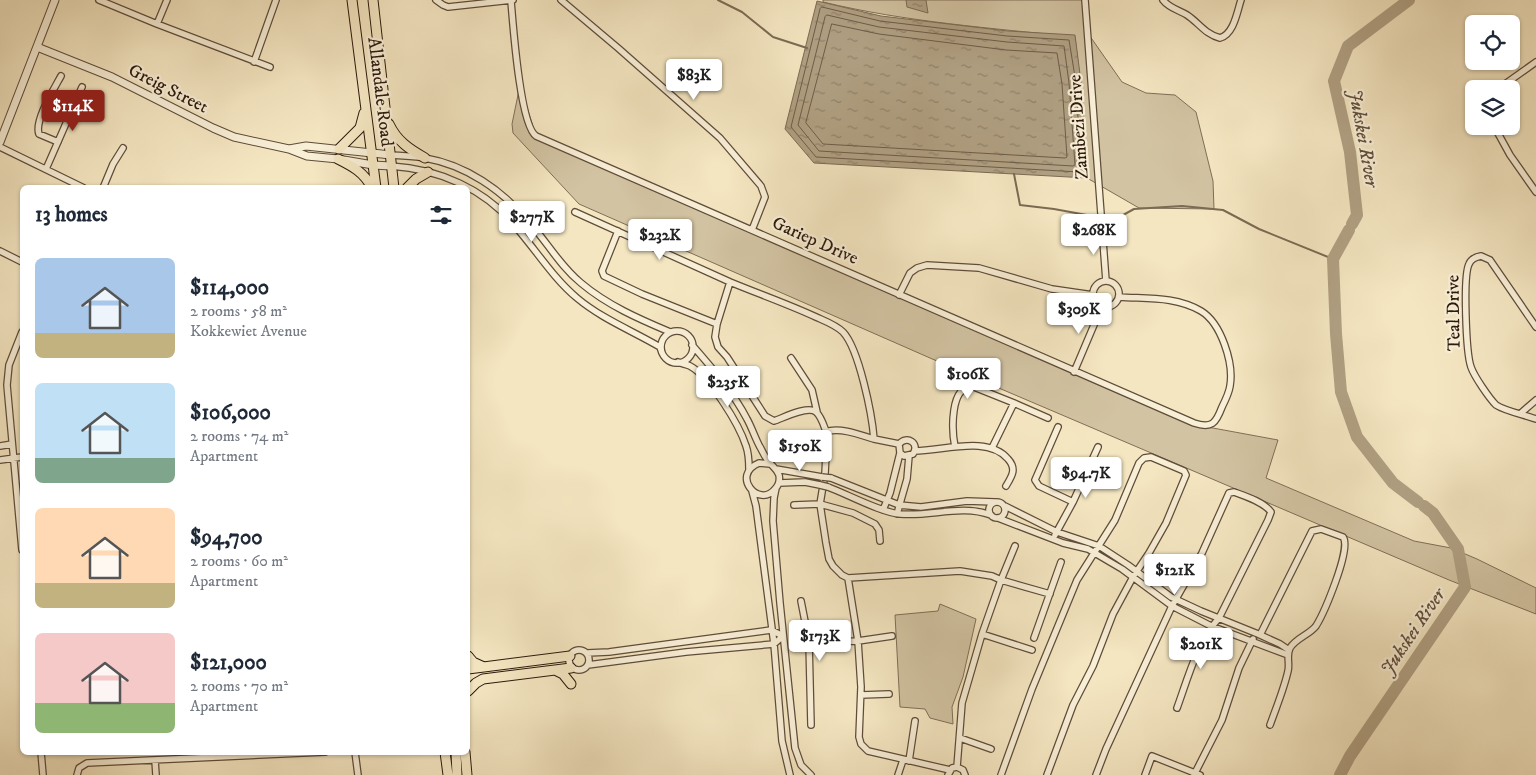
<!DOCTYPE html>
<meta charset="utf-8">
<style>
body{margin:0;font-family:"IM FELL DW Pica",serif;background:#f2f2f3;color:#1f2937;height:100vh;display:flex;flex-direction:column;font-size:19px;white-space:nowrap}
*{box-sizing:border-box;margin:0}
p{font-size:16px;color:#747a83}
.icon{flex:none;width:28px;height:28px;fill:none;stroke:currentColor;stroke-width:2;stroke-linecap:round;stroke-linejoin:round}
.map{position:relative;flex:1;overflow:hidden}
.details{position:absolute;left:20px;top:185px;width:450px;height:570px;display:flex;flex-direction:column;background:#fff;border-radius:8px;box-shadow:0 1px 4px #0004}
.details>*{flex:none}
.buttons{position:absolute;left:1465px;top:15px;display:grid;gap:10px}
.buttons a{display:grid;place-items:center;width:55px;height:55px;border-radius:8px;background:#fff;box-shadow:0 1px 4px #0004;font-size:25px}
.price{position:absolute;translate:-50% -42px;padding:0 11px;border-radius:5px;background:#fff;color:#222;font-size:16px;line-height:32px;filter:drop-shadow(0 1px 2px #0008)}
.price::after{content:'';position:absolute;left:50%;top:30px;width:15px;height:11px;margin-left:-8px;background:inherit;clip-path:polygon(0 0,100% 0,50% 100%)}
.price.current{background:#8f2418;color:#fff}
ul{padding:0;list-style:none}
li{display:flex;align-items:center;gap:15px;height:125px;padding:0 15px}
li span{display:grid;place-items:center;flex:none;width:140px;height:100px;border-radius:8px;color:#555}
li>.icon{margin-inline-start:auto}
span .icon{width:60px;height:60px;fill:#fffc;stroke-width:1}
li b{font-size:21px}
h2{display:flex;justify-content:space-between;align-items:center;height:60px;padding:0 15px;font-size:21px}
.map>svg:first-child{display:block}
.green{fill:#d2c3a2;stroke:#806e57}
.water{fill:url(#water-ripples);stroke:#7c6a53}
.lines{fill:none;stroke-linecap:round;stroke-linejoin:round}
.shore{stroke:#6e5c48;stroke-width:1}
.stream{stroke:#7c6a53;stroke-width:2}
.river{stroke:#b0a083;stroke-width:12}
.minor-casing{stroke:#5f4c39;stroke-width:8}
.tertiary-casing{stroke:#5f4c39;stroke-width:9}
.primary-casing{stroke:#2d190c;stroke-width:11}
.minor{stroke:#f8efd7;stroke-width:5.5}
.tertiary{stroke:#f8efd7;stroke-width:7}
.primary{stroke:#f4e6c1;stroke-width:9}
.minor-bridge-casing{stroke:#5f4c39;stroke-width:8;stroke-linecap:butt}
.minor-bridge{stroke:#f8efd7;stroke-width:5.5}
.labels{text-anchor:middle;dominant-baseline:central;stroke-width:4.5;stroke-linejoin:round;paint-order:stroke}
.street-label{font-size:18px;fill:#2d190c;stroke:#f8efd7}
.water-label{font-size:19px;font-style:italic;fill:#614f3c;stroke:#f8efd7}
</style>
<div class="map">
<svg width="1536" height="775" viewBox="0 0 1536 775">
<defs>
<pattern id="water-ripples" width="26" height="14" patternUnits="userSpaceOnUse" patternTransform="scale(1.25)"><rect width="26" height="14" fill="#b0a083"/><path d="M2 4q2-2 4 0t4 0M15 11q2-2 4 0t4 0" fill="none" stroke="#90826a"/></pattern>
</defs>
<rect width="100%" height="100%" fill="#f4e6c1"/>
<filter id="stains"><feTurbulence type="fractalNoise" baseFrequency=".004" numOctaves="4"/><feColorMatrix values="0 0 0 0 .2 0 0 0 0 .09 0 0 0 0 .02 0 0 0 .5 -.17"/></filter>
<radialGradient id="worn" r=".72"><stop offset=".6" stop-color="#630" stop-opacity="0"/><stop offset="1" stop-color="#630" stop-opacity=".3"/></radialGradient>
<!-- green -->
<path class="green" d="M823 0H1085L1087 32 1122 82 1146 93 1175 95 1196 112 1213 181 1214 209 1139 208 1087 178 1083 106 1075 37C991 28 906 22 823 2Z
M520 85 536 136 1202 426 1278 440 1266 478 1414 541 1451 548 1477 559 1536 588V614L1449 580 987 383 579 204 513 133 512 124Z
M940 604 976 619 963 677 952 707 953 724 930 718 925 709 900 707 895 615 938 611Z"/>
<!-- water -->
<path class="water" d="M906 0H926L928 13 907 7Z
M817 1 881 16 1008 31 1075 35 1081 82 1087 178 814 163 785 129Z"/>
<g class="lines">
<!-- shore -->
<path class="shore" d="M822 7 880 21 1007 36 1069 40 1076 83 1081 171 1079 172 816 157 791 127 820 9Z
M827 15 879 27 1007 42 1064 46 1069 83 1075 165 1073 166 819 151 798 125 825 17Z
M832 24 879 34 1006 50 1057 53 1062 84 1067 157 1065 158 823 144 806 123Z"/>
<!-- stream -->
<path class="stream" d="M718 0 742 12 773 37 807 48
M1014 174 1020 205 1054 209 1114 220 1134 209 1182 206 1223 210 1259 229 1333 259"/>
<!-- river -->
<path class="river" d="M1352 224 1357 215 1350 152 1334 81 1348 46 1409 0
M1349 230 1333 259 1336 334 1341 392 1357 437 1393 483 1418 502
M1340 775 1350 756 1465 587 1458 549 1433 513 1424 506"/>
<defs>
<path id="minor" d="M99 0 157 24 270 67
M436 0 443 5 448 7 513 0
M561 0 618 48 720 138 761 186 765 197 752 230
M1085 0 1106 281
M1163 0C1169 8 1179 10 1187 15 1198 22 1206 35 1220 38 1234 34 1237 12 1241 0
M511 1C513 24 520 125 536 136L1194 423C1212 429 1216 423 1222 407 1225 401 1229 393 1230 386 1234 363 1221 323 1201 311 1175 296 1146 299 1119 297
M157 24 167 0
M254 62 276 0
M1498 89 1536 62
M47 103 72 111
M1494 126 1510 155 1536 192
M58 142 39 134C34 121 54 89 61 76
M0 147 84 188
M391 155C402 156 414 156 425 158 466 165 502 190 529 222 547 242 560 266 581 283 607 305 639 319 670 332
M391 166C439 169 485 189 515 226 536 250 553 278 577 298 602 319 633 331 660 347L662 353
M46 169 82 87
M103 188 113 164 123 148
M575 212 730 282 717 324
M618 231 602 271 604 276 642 294 717 324 715 337 718 347 727 357 765 416 774 421C783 418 808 405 816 412 822 417 824 427 827 434
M0 251 22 262
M1093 294a13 13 0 1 1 26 0a13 13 0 1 1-26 0Z
M730 282C759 294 788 304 816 317 825 321 836 325 843 332 859 349 872 414 874 439L899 444
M899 295 910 273 917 268 927 265 979 268 1052 289 1093 295
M1536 327 1490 260 1481 256C1475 257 1471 259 1469 264 1463 276 1466 353 1471 367 1474 376 1489 398 1496 405 1505 411 1525 415 1536 419
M661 347a16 16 0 1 1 32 0a16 16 0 1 1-32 0Z
M22 332 9 365 7 385 22 550
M692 345C712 368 733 392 747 419 752 428 755 438 760 447 763 452 765 458 770 463 773 467 777 469 779 475 780 480 779 485 775 489 759 509 730 475 759 463L770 464
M791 358 812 390 817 412
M678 362C682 364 686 364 690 366 710 377 739 424 746 446 749 454 749 462 749 470
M1074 372 1102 306
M1521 413 1536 400
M1058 427 1035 480 1039 486 1073 502
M0 446 12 444
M955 447C952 432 949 384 974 387L1014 403
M992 448 1014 403 1048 418
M915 451C943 451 988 435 1008 459 1017 469 1012 476 1006 486
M0 460 22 457
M776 469 822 477
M831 478 899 505 921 507 967 501 995 502
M779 483 805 482 820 485
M828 487C847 494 882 513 900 514 931 517 961 504 991 515
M776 488 774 498 773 521 780 603 795 748 801 765 811 775
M752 491 756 506 774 644 782 741 790 775
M989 510a8 8 0 1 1 16 0a8 8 0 1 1-16 0Z
M794 505 820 504 853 513 875 524 879 530 880 541
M1005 506 1057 532 1099 546 1128 565 1171 597 1201 611 1258 634 1280 644 1289 650
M883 510 890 493 900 453 899 444C907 435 920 443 913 454L904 456 900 453
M897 514 907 479 909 456
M998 518 1063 543 1088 549 1122 569 1172 606 1211 626 1288 655
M1055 535 1073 502 1098 447
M1015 546 1001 580 1050 594
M848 578 842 575 833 566 829 559 826 543 820 504 825 474 827 434 829 431C843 428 860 435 874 439
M801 601 809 642 811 725
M982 634 1032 650
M1260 635 1312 531 1321 529 1343 537C1352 548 1324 613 1316 626 1309 635 1296 638 1290 648 1286 656 1290 663 1288 671 1284 689 1276 708 1270 725
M1034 638 1061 562
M809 642 858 641 892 636
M569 660a10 10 0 1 1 20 0a10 10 0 1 1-20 0Z
M587 653 609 652 771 630 783 636 774 644 686 652 588 665
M861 695 889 694
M960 738 991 749
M41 752 43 775
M355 752 358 775
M155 760 156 775
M909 761 915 721
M950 770 868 751 861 744 859 737 861 687 858 641 848 578 960 571 992 576 1001 580 982 634 962 703 957 767
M77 775 79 768 87 763 325 752
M898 775 903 760
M948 775 952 768 957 767 963 770 965 775
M1001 775 1032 689 1077 580 1115 520 1139 463 1144 458 1151 457 1184 471 1186 475 1166 523 1149 553 1133 577 1113 614 1093 666 1073 705 1047 775
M1096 775 1106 749 1172 606 1202 553 1229 493 1234 492C1245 496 1264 502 1271 512L1268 520 1219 618C1197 642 1188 678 1177 708
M1145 775 1152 756 1200 775
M1194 775 1222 720 1239 668 1253 639"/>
<path id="tertiary" d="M37 47 112 77 213 128 234 137 289 149 307 156 338 159 373 165 391 166
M0 142 55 0
M289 149 306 146 391 155"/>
<path id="primary" d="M352 0 376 188
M373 0 394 188
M389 124C397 141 409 149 425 158
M339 149 360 128 364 113
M338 159C352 166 364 172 372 188
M407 188 416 179 428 172
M468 656 473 662 484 667
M468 669 570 656
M555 670 563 674 571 684
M468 691 476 683 483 679 571 668
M445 752 448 775
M456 752 457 775
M465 752 467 775"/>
</defs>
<!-- minor casing -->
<use href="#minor" class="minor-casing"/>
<!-- tertiary casing -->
<use href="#tertiary" class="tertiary-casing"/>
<!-- primary casing -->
<use href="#primary" class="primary-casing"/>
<!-- minor -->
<use href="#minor" class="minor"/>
<!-- tertiary -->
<use href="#tertiary" class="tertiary"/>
<!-- primary -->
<use href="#primary" class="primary"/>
<defs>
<path id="minor-bridge" d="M822 477 831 478
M820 485 828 487"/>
</defs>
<!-- minor-bridge casing -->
<use href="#minor-bridge" class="minor-bridge-casing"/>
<!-- minor-bridge -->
<use href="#minor-bridge" class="minor-bridge"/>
</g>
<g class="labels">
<!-- street labels -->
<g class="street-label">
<text transform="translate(168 89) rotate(27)">Greig Street</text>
<text transform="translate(380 92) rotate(83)">Allandale Road</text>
<text transform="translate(1079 127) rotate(-94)">Zambezi Drive</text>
<text transform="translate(815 241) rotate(24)">Gariep Drive</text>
<text transform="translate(1454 313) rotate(-91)">Teal Drive</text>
</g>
<!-- water labels -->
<g class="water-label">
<text transform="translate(1363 138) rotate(80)">Jukskei River</text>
<text transform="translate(1413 632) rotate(-56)">Jukskei River</text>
</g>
</g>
<rect width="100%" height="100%" filter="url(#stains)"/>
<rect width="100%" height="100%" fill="url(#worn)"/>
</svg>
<div class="buttons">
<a><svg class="icon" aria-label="locate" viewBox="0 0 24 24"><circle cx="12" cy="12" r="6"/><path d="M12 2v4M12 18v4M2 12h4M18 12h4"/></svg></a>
<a><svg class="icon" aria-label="layers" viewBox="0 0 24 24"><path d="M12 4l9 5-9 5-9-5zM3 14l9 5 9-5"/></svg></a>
</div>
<b class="price" style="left:694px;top:101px">$83K</b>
<b class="price current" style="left:73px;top:132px">$114K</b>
<b class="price" style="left:532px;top:243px">$277K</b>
<b class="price" style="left:1094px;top:256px">$268K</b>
<b class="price" style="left:660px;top:261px">$232K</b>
<b class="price" style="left:1079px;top:335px">$309K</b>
<b class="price" style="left:968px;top:400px">$106K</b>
<b class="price" style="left:728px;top:408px">$235K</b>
<b class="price" style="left:800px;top:472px">$150K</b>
<b class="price" style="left:1086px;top:499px">$94.7K</b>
<b class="price" style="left:1175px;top:596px">$121K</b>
<b class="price" style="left:820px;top:662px">$173K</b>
<b class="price" style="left:1201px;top:670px">$201K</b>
<section class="details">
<h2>13 homes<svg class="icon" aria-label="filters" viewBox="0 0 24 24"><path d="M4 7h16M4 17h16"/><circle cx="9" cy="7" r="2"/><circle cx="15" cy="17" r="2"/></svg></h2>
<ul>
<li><span style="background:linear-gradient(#a9c7e8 75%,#c2b280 0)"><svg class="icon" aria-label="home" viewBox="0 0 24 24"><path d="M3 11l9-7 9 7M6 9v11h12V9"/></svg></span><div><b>$114,000</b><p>2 rooms · 58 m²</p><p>Kokkewiet Avenue</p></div></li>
<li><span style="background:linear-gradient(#bfe0f5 75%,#7fa58c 0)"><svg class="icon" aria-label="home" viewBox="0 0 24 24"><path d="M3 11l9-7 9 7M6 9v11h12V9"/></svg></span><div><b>$106,000</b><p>2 rooms · 74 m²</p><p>Apartment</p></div></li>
<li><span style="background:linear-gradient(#ffd9b3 75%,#c2b280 0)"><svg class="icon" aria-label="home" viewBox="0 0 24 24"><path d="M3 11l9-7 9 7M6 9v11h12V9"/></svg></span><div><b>$94,700</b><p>2 rooms · 60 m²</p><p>Apartment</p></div></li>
<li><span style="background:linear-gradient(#f6c9c9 70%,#8fb573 0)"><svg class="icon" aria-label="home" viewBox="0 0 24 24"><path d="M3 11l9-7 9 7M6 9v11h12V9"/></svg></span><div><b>$121,000</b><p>2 rooms · 70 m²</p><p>Apartment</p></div></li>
</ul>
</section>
</div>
